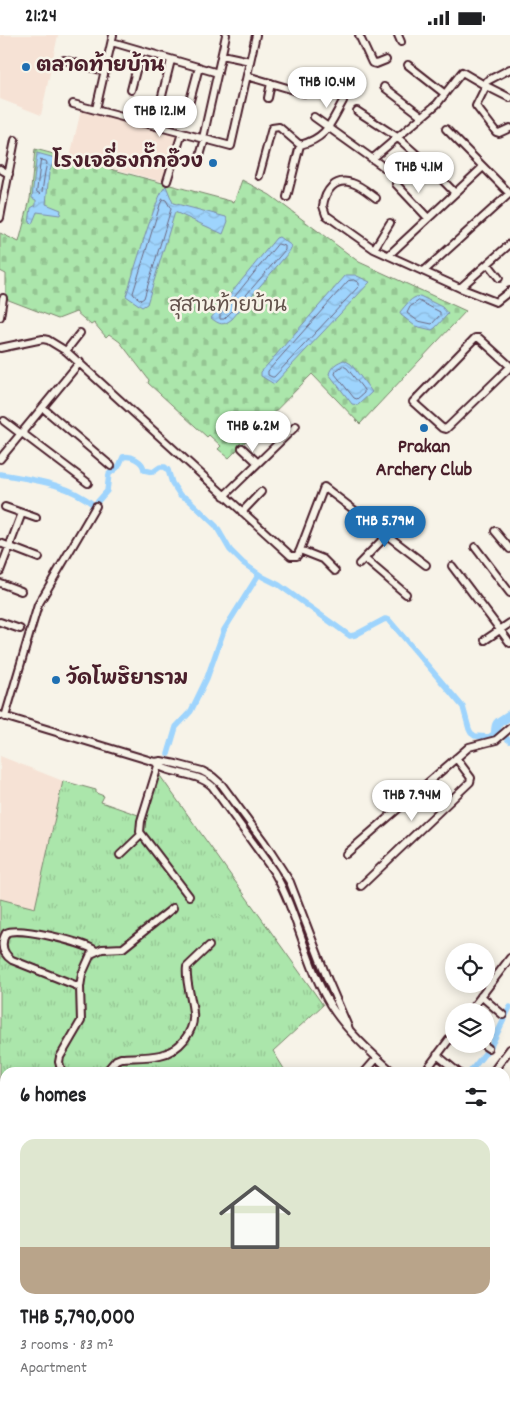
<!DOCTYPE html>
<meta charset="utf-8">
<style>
body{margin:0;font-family:Dekko,"Playpen Sans Thai",sans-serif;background:#f2f2f2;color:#202124;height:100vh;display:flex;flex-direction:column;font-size:19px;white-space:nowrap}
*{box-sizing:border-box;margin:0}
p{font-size:16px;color:#757577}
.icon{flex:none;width:28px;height:28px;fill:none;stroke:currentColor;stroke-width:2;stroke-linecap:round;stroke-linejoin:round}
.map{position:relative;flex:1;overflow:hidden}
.drawer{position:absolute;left:0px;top:1032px;width:510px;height:336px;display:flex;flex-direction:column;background:#fff;border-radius:15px 15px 0 0;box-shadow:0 2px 12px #0003}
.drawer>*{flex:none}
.controls{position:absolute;left:445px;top:908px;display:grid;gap:10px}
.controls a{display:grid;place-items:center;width:50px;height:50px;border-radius:50%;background:#fff;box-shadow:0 2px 12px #0003;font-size:25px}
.price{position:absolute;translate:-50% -42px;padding:0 11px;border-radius:18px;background:#fff;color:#222;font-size:16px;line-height:32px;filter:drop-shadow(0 1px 2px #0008)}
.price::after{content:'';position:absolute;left:50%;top:30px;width:15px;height:11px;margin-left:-8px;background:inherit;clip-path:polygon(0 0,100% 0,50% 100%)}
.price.current{background:#1f6fb2;color:#fff}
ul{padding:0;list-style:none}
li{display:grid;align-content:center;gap:10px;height:265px;padding:0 20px}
li span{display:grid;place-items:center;height:155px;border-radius:15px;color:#555}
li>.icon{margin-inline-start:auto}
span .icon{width:90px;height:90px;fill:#fffc;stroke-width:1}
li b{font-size:21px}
h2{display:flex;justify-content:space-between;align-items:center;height:60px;padding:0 20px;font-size:21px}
.status{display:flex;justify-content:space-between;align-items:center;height:35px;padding:0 25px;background:#fff;direction:ltr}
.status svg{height:14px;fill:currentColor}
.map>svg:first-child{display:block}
.built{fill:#f6e2d5}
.cemetery{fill:url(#cemetery-stones);stroke:#7a826b}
.park{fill:url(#park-tufts);stroke:#7a826b}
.water{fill:url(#water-waves);stroke:#7c8ca9}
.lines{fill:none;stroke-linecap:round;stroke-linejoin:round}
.shore{stroke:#6c677f;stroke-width:1}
.canal{stroke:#9ed4fd;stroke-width:5.5}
.river{stroke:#9ed4fd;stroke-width:10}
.minor-casing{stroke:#4a1f2b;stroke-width:10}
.minor{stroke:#f7f3e8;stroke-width:6}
.poi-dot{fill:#1f6fb2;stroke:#f7f3e8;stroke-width:2}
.labels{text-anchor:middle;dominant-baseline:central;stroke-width:5;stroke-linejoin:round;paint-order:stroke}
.poi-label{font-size:20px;font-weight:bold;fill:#4a1f2b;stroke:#f7f3e8;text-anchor:start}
.park-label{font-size:20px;fill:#62514b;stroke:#f7f3e8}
</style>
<div class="status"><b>21:24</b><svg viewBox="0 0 49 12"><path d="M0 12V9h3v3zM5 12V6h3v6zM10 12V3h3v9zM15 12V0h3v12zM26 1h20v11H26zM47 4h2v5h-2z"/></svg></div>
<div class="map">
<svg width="510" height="1368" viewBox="0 0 510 1368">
<defs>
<pattern id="cemetery-stones" width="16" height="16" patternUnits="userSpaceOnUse" patternTransform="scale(1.25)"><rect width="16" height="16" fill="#abe6ab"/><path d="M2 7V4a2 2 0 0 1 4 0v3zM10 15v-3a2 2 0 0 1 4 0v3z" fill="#95c593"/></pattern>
<pattern id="park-tufts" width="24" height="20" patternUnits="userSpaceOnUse" patternTransform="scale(1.25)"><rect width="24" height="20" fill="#abe6ab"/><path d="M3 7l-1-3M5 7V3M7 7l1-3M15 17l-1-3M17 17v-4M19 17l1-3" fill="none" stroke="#95c593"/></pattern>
<pattern id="water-waves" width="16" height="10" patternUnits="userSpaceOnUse" patternTransform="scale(1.25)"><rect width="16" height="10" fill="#9ed4fd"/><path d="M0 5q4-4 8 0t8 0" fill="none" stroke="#8ab6d9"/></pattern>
</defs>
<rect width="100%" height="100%" fill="#f7f3e8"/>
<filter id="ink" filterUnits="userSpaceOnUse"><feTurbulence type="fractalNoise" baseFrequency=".02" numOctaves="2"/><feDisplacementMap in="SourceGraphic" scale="10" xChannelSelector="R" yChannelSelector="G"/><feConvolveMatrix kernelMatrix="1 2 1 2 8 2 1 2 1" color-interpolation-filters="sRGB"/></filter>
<g filter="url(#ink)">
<!-- built -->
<path class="built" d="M0 0H58L41 80 0 64Z
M81 75 178 100 164 147 70 122Z
M0 721 63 746 35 873 0 864Z
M0 1295 5 1299V1364H21L20 1368H0Z"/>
<!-- cemetery -->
<path class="cemetery" d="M35 114 234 167 242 145 270 160 359 227 466 276 360 389 312 339 229 423 218 414 221 411 209 400 207 402 148 348 149 345 120 307 109 299 106 302 94 288 91 290 76 277 58 284 6 264V239L0 236V198L19 207 30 164Z"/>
<!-- park -->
<path class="park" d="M158 738 323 970 273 1016 286 1037H231L230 1035 223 1038H5V1065L0 1060V864L35 873 63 746 96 755V758L104 761 101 767 144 782Z"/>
<!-- water -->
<path class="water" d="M37 118 55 123 49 138 46 169 61 175 60 180 37 177 32 189 29 188 31 173 36 170V165L32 163Z
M166 151 173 168 226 182 228 186 223 199 175 177 147 269 142 272 126 261C132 244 156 158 166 151Z
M279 202 292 211 289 217 232 284C223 291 220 290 211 283L276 203Z
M346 240H355L370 247 274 349 261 341V337Z
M420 261 442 272 448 279 435 293 432 295 415 291 401 280 400 277C406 270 411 262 420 261Z
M344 325 351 329 372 357 358 370 352 369 329 339C331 331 338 327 344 325Z"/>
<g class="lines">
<!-- shore -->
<path class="shore" d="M41 125 46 126 47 128 45 137 42 157 40 159 37 157Z
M163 164 166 165 171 174 144 263 141 265 134 260 133 258 160 170Z
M278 209 285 211V215L234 274 224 284H220V280Z
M354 245 359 248V251L274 342H272L268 340V336L348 246Z
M419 266 440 277V280L432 289 418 286 407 278 410 272Z
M343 331 347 333 364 355V358L357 364 354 363 335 339 336 336Z"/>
<!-- canal -->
<path class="canal" d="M0 439C33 445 67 448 94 470
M92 473 107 456 109 439 119 431 123 422C131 420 143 426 144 435L153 437 160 432H165L168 435 172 448 180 460 188 464 216 491 230 515 243 528 263 542 279 550 350 601 355 600 385 584 389 585 463 672 469 694 471 698 475 701 489 702 496 697 500 698 510 706
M168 719 176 692 191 676 207 643 224 595 259 539
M469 1038 491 1011 510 972"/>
<!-- river -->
<path class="river" d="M496 697C496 685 501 687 510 680
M422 1364 427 1368
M172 1368 176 1364"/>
<defs>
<path id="minor" d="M359 0 372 28 376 29 386 25
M398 0 401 7
M112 7 218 38
M222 20 250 26
M64 25 104 36
M408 30 445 59
M247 41 304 58
M484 50 487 46 510 34
M486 51 476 71 496 97 499 98 510 93
M384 52 422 81
M131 55 141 16
M268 63 271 48
M161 65 171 25
M73 69 231 111 256 0
M188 73 199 32
M96 74 113 0
M357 76 397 102 425 127 455 158
M314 82 395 140
M446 94 510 159
M203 103 226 0
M199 124 205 104
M372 124 437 69 462 37 486 51 510 63
M0 134 9 139
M259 141 272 93 279 92 300 110
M167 146 182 98
M396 149 428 183
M287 162 300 110C327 103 330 89 343 66
M376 163C369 158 360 150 352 148 335 142 325 156 323 171L326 180 374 214 460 253 496 267 510 256
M0 183 15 105
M374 214 390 188
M389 220 483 132
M488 229 499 243
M424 236 509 159
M460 253 510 209
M0 282 3 263
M0 313 43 304 48 305 66 316 291 521H297L300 515 324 452 426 530
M66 316 80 298
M510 331 479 303H475L413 367 442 393 446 394 510 332
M43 373 111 431
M4 386 21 399
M22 398 88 448
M242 413 258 428
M0 424 80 327
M224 461 296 391
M5 472 36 483
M242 477 261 457
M495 496 510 514
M0 508 39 523
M475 512 510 558
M300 515 323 524 335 536
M365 524 406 559
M359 529 386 501
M452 531 510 608
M0 536 22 478
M0 548 21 556
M0 587 20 594
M485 605 510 588
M0 680 155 727 161 726 176 729 202 736 213 742 222 750 264 807 290 847 327 943 349 994
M5 682 38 570 96 471
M155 727C166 740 196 736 212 751L274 837C299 880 307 937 335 977 351 1000 373 1020 394 1038
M158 731 141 786 140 797 189 861
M346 819 469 712 496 705 510 693
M120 820 141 800
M361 851 470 747 471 743 456 723
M80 952 12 925C2 918 0 909 6 898 18 891 83 907 96 916
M481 961 503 980
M470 976 510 923
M482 1009 488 1013
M437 1020 459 1038
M62 1038 59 1027 60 1022 81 986 80 952 82 939 91 919 102 914 123 913 173 873
M105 1038 116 1025 121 1023C134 1022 147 1023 160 1020 179 1016 195 997 193 978 192 963 185 946 187 932L209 911
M364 1038 377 1023
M424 1038 454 998
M492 1038 510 1014
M505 1109 510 1101
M505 1131 510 1136
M0 1162 5 1157
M0 1195 5 1199
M0 1233 5 1228
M505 1245 510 1250
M505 1353 510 1346
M493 1368 497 1364
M509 1368 510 1367"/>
</defs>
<!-- minor casing -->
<use href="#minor" class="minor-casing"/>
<!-- minor -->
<use href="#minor" class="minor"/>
</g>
</g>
<!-- markers -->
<g class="poi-dot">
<circle cx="26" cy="32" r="5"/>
<circle cx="213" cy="128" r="5"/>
<circle cx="424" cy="393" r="5"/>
<circle cx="56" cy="645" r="5"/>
</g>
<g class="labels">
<!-- poi labels -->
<g class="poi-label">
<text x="36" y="32">ตลาดท้ายบ้าน</text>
<text x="203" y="128" text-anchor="end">โรงเจอี่ธงกั๊กอ๊วง</text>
<text x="424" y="413" text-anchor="middle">Prakan<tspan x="424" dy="23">Archery Club</tspan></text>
<text x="66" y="645">วัดโพธิยาราม</text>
</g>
<!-- park labels -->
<g class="park-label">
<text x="228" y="272">สุสานท้ายบ้าน</text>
</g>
</g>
</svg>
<div class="controls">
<a><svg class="icon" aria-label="locate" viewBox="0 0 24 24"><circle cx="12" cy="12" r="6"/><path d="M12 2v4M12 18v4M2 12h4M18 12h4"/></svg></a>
<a><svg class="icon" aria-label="layers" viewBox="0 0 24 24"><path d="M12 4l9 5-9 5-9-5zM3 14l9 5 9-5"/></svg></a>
</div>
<b class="price" style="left:327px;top:74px">THB 10.4M</b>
<b class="price" style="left:160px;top:103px">THB 12.1M</b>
<b class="price" style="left:419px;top:159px">THB 4.1M</b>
<b class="price" style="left:253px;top:418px">THB 6.2M</b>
<b class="price current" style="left:385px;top:513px">THB 5.79M</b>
<b class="price" style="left:412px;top:787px">THB 7.94M</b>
<section class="drawer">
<h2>6 homes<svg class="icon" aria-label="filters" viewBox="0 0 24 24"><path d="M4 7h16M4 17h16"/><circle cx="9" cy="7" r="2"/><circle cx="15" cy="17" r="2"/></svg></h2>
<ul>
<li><span style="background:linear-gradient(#dfe7d0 70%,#b9a48a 0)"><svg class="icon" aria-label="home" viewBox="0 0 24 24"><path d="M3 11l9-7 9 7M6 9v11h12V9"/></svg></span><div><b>THB 5,790,000</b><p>3 rooms · 83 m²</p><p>Apartment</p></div></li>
</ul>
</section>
</div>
